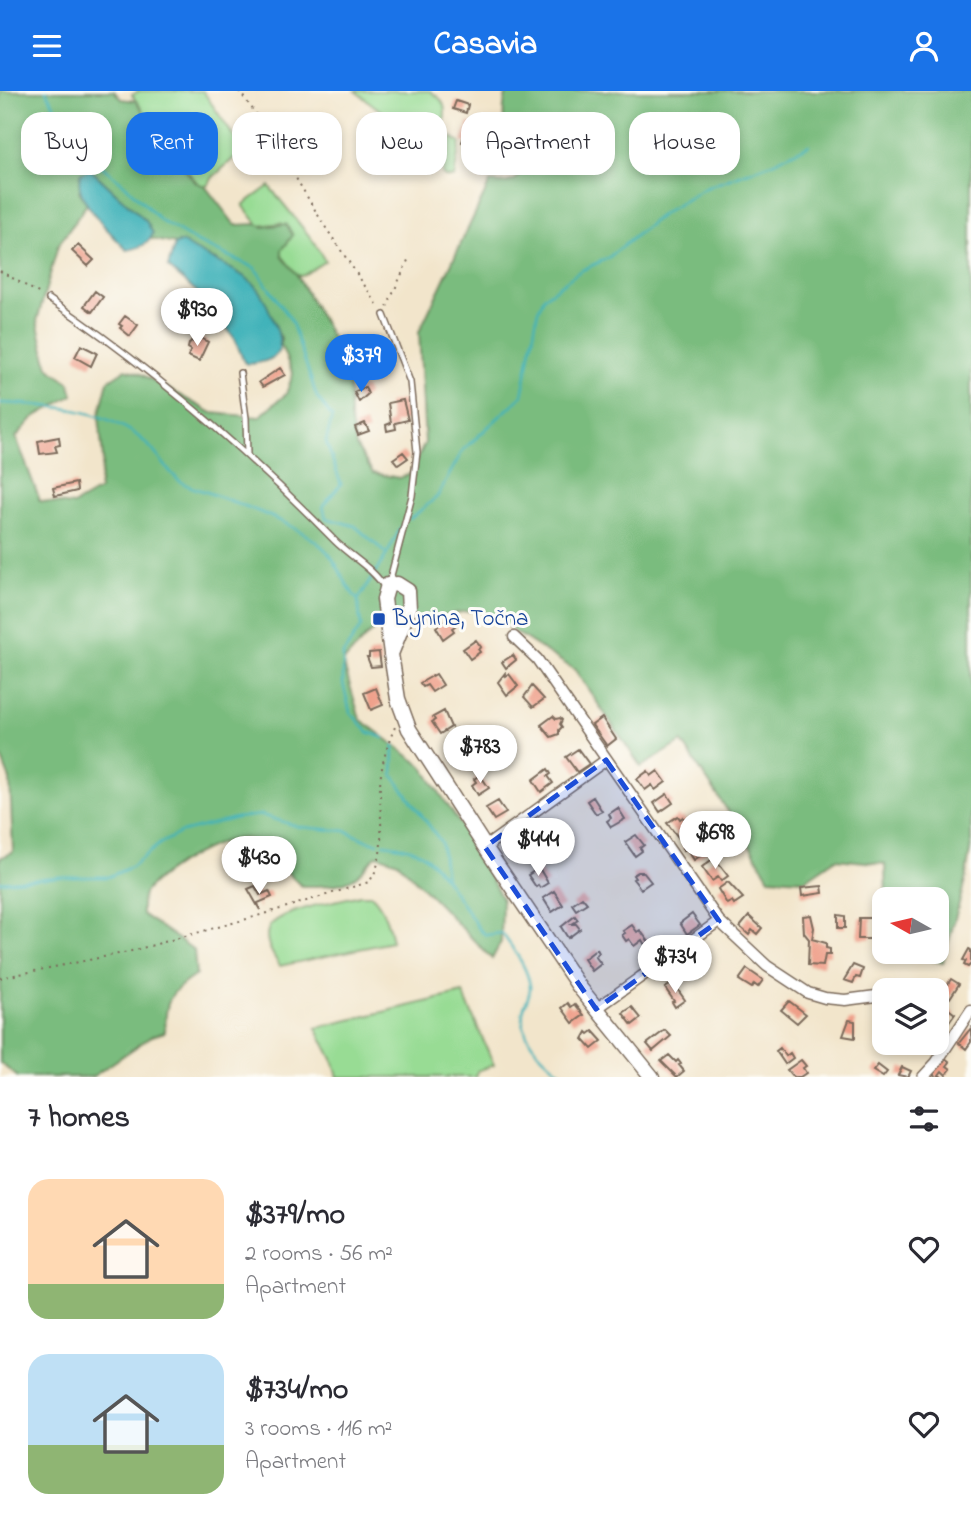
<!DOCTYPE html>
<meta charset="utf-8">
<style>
body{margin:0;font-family:"Indie Flower",sans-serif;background:#f7f7f7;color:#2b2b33;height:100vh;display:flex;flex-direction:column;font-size:26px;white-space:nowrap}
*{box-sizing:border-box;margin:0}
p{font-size:23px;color:#7c7c81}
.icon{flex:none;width:38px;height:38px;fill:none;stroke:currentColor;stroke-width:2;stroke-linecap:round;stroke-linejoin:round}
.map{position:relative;height:986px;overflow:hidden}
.panel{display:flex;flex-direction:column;background:#fff;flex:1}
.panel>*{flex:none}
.guide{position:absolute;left:21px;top:21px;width:929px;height:63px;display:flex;gap:14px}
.needle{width:46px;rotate:278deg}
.tools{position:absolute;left:872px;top:796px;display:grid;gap:14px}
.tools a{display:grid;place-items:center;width:77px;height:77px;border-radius:14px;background:#fff;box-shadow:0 4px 10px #0003;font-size:35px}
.price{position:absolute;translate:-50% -60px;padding:0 16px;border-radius:24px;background:#fff;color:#222;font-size:23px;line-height:46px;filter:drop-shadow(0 2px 4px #0008)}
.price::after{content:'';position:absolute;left:50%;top:42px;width:21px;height:16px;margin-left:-10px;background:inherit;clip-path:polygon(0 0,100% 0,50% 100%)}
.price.current{background:#1a73e8;color:#fff}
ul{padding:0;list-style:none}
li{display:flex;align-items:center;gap:21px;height:175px;padding:0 28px}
li span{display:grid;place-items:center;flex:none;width:196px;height:140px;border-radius:21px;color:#555}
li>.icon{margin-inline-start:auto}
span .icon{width:84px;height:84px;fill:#fffc;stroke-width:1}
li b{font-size:30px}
h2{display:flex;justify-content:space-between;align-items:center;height:84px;padding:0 28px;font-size:30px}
.chip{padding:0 24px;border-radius:21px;background:#fff;box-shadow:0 4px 10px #0003;font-size:24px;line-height:63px}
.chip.current{background:#1a73e8;color:#fff}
header{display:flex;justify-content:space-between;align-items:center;height:91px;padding:0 28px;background:#1a73e8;color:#fff;font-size:32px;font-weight:700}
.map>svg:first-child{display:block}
.green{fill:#98dc94;stroke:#6a8359;stroke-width:2}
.forest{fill:#7abc7e;stroke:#5a734e;stroke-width:2;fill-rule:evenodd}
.water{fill:#41b2b9;stroke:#3e6e6c;stroke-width:2}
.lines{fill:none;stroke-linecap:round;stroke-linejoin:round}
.stream{stroke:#41b2b9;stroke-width:2.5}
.building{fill:#ee9c86}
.service-casing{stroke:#7b6b5b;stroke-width:8}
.minor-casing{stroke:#7b6b5b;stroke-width:13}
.tertiary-casing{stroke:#7b6b5b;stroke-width:17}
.path{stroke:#7b6b5b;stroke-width:2;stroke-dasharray:2 5;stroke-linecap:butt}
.service{stroke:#fff;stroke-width:5}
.minor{stroke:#fff;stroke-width:10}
.tertiary{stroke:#fff;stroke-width:14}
.marked{fill:#1d4ed8;fill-opacity:0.2;stroke:#1d4ed8;stroke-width:5;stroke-dasharray:14 9;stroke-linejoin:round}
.transit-dot{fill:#1a4fb4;stroke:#fdfcf7;stroke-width:2.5}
.labels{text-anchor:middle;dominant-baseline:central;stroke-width:6;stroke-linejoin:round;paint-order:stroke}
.transit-label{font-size:23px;fill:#164399;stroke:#fdfcf7;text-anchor:start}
</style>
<header><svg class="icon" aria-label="menu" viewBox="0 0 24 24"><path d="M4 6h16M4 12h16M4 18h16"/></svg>Casavia<svg class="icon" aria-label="person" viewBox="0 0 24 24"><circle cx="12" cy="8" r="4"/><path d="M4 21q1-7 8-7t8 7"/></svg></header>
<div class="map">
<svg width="971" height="986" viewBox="0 0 971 986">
<rect width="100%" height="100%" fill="#fdfcf7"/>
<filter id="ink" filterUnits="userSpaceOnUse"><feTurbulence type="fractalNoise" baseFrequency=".0143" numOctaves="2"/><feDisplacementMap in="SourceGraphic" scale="14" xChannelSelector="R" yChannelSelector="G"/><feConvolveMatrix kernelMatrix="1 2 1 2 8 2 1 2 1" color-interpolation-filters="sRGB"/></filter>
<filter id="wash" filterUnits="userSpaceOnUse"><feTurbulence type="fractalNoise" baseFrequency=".00686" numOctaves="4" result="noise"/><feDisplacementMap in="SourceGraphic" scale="28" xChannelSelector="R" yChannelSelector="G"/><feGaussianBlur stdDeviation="1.57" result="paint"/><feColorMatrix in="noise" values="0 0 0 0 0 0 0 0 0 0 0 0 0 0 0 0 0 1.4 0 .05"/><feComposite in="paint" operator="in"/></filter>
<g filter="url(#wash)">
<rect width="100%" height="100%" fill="#f2e5cb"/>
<!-- green -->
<path class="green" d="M139 0H203L243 59 213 86 208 94 201 96 174 65 132 4Z
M355 0H430C434 3 441 7 443 12 449 24 440 48 435 60L428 56Z
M452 46 460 52 454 87 445 86 442 83Z
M269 95 311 147 325 170 302 185 297 184 282 165V159L290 148 281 132 259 135 243 114Z
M360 804H371C384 816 389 833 392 851L280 875C274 866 264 851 268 839 272 820 342 809 360 804Z
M463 902 494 974 477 980 476 986H338L334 972 316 937Z"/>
<!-- forest -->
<path class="forest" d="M0 0H114L121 8 136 10 174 65 195 91 205 95 235 134 256 133 263 136 286 133 293 144 282 159V165L297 184 349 277 350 327 356 355 373 382 399 387 410 383 425 352 419 241 490 91C500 92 512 93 519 85 511 52 497 35 507 0H971V754L965 790 943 872 901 861H936V808H886L885 773 836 768 805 789 769 787 743 743 682 651 641 676 575 579 479 518 380 536 368 544 343 571 360 628 422 675 466 742 502 808 501 851 492 868 398 771 378 764C367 771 366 778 358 784 344 796 320 795 302 795 284 782 276 761 255 750 230 737 160 780 145 801 141 807 142 816 142 823L194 859 196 884C168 902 166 908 165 941L152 945 92 986H18L0 972V767L13 761 10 689 0 663ZM91 79 146 130 152 142 151 148 175 153 182 151 196 161 216 169 281 246V255L293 283 286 303 259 326 212 322 141 283 126 278 108 290 99 325 103 368 99 399 73 414 40 410 16 346 33 327 73 304 69 291 48 276 37 230 58 155 87 113 79 100Z"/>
<!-- water -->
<path class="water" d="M91 79 146 130 153 142C149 154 139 157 127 159 111 142 70 106 81 82Z
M182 151C203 166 228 173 249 189 261 199 266 211 272 226 285 255 285 271 247 273L244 271 235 248 204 207 168 176 175 153Z"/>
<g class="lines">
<!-- stream -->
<path class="stream" d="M46 0 77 55 125 94 161 130 197 151 255 177 291 229 317 306 332 326 326 351 341 393 323 415 326 427 355 435 387 463 358 509 361 536 343 563V592L350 621 368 641 384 647
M0 312C50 314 108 317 146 352 158 363 168 382 181 391 190 397 202 399 212 403 245 415 307 436 329 463 340 476 344 493 357 508
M410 428 437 406 463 359 522 305 538 220 544 206 580 180 608 167 661 124 705 97 770 73 809 54
M387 463 401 436
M394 654 393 684 441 751 446 789 480 839 486 844 502 842C513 858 527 875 530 895 531 904 524 913 523 921 519 949 548 972 567 986
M384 753C417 758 424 759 444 787
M0 791 59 786H108L131 776 161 752 182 741 236 727 261 724 300 736 346 740 368 750 378 752"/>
</g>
<g id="blocks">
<!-- building -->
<path class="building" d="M456 10 468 14 466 22 453 18Z
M469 32 479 36 473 55 462 51Z
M78 154 94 169 88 175 72 160Z
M95 200 103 206 92 221 84 215Z
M125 225 138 234 130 245 120 237 122 235 119 233Z
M197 245 208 251 199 270 188 265 191 259 188 257 189 253 191 250 194 251Z
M81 254 97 262 91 275 75 266Z
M280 277 285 284 263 296 259 291Z
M365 296 368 303 359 311 354 301Z
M403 309 408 329 395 332 396 338 387 340 386 334 391 332 388 312Z
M365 332 369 340 358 344 355 336Z
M59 346 60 354 55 355 57 361 40 363 38 350Z
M403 361 408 367 398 374 393 368Z
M76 392 77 400 55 405 53 397Z
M450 527 455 535 452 537 454 540 443 548 436 536Z
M476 549 481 556 478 558 480 561 470 568 463 558Z
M379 561 381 575 371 576 367 566H369V562Z
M513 564 516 569 506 577 502 571Z
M505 582 506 585 509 583 518 595 507 604 498 591Z
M436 583 443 594 432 601 427 594 423 596 420 592Z
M532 595 544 608 533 616 524 606Z
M376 597 383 614 371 619 364 602Z
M444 620 451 636 440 643 432 631 435 629 433 626Z
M553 625 556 628 560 627 562 629 560 633 562 636 559 639V643L551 646 541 634Z
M602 627 616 648 607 655 592 634Z
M463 654 474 671 463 678 452 661Z
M578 658 589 673 577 681 566 666Z
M548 678 551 683 548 685 553 692 541 701 533 689Z
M648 680 651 685 658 680 666 691 655 699 652 694 645 699 637 688Z
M480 684 489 697 478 704 472 694 476 691 474 688Z
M667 703 673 712 660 721 654 712Z
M593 706 602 720 596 723 587 710Z
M498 710 506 722 494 729 486 717Z
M618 717 625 728 611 736 607 730 611 727 609 723Z
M678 725 680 728 683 726 690 737 678 746 667 732Z
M636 744 644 754 640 757 642 760 635 765 625 751Z
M520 747 529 762 517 766 509 754Z
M694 747 696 750 699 748 707 760 694 769 687 758 684 759 683 757V754Z
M252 762 256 767 253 769 254 772 237 783 233 776Z
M714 767 728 785 721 790 718 786 712 790 702 776Z
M539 777 548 792 540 797 538 794 536 796 528 784Z
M638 781H643L651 791 641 798 633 788 635 787 633 784Z
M728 791 743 807 734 813 732 810 727 813 718 798Z
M255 795 260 804 269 800 272 806 258 812 260 819 248 798Z
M822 795 823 802 802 805 801 797Z
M554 800 563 814 552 821 543 807Z
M582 806 587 812 576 819 572 813Z
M692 823 700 834 687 843 680 832Z
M811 824 814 837 812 848 826 852V857L830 858V864H825L823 875 808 874 809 848 804 842 803 825Z
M838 824 845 825V837H838Z
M575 825 578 829 572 833H576L580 838 568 847 561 836Z
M749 825 762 837 757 843 752 839 749 844 740 836Z
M859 827H871V848H858Z
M632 834 637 841 640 839 649 851 645 854 642 849 634 855 629 848 626 850 622 844 625 842 623 840Z
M597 858 599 862 595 865 601 873 592 880 584 868Z
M969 858 971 859V873L968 876 964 874 966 870 963 869Z
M853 874 863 878 860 887 856 886 853 892 844 889Z
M747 878 763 889 758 896 754 893 752 897 739 889Z
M951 888 959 893 950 907 942 902Z
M673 892 685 909 675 916 672 911 674 910 665 897Z
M789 910 806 923 797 932 781 919Z
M568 912 571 916 575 913 584 924 573 932 562 917Z
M632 916 641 927 632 934 623 922Z
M946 916 955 923 947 934 938 927Z
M849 929 855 930V947L843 945Z
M971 937V951L966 958 959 952Z
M665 939 671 945 653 960 647 953Z
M593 940 602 950 592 958 583 948 587 941 589 943Z
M780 957 786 965 790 962 793 967 785 973 776 960Z
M669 964 676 971 678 969 681 973 679 974 684 980 677 986 661 970Z
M945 967 950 971 947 975 951 978 946 984 942 980 939 984 942 986H937L932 982Z
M801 969 806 975 803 977 806 982 800 986H793L787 979Z
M878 974 887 981 883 986 873 980Z
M902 976 911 980 908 986 898 984Z"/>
</g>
</g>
<g filter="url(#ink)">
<use href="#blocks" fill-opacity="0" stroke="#7b6b5b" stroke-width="2"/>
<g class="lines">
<defs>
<path id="service" d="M49 208C153 278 247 360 335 450 351 466 373 477 385 497
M384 224 410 291 417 361 412 405 389 492
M240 282 246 327 247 364"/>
<path id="minor" d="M514 546 537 568 719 830 767 875 808 902 825 907 845 909 884 904
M485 756 606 669
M596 918 719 830
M923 986 936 972 971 919"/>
<path id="tertiary" d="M391 563 409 518 408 500 397 493 388 494 384 508 391 563 398 608 409 638 485 756 580 897 652 986"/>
</defs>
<!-- service casing -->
<use href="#service" class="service-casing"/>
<!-- minor casing -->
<use href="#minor" class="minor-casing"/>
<!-- tertiary casing -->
<use href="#tertiary" class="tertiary-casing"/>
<!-- path -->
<path class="path" d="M239 0 263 32 324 134 379 216
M0 180 42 204
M387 216 409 167
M0 887 128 861 254 826 369 791C388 767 379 723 380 694 381 674 387 654 395 636"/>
<!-- service -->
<use href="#service" class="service"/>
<!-- minor -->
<use href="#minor" class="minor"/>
<!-- tertiary -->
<use href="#tertiary" class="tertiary"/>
</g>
</g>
<!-- marked area -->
<path class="marked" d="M606 669 719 830 596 918 485 756Z"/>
<!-- markers -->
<rect class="transit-dot" x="372" y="521" width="14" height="14" rx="3.5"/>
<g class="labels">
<!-- transit labels -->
<g class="transit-label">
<text x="393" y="528">Bynina, Točna</text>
</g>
</g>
</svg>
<div class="tools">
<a><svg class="needle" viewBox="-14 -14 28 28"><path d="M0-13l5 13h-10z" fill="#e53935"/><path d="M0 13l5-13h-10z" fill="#7c7c81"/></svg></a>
<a><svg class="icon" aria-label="layers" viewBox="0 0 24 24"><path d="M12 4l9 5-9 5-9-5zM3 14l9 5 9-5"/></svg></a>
</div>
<b class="price" style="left:197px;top:257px">$930</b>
<b class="price current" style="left:361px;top:303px">$379</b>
<b class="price" style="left:480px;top:694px">$783</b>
<b class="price" style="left:715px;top:780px">$698</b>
<b class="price" style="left:538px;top:787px">$444</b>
<b class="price" style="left:259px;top:805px">$430</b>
<b class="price" style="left:675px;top:904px">$734</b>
<div class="guide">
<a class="chip">Buy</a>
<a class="chip current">Rent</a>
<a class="chip">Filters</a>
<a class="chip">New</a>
<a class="chip">Apartment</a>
<a class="chip">House</a>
</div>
</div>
<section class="panel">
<h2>7 homes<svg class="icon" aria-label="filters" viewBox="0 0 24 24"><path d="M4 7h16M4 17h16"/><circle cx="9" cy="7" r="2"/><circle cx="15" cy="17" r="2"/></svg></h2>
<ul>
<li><span style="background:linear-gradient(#ffd9b3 75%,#8fb573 0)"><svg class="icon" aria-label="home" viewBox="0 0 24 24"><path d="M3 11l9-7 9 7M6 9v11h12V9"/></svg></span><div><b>$379/mo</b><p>2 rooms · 56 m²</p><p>Apartment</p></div><svg class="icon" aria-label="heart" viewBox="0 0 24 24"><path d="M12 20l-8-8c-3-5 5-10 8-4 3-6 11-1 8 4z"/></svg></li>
<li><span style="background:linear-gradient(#bfe0f5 65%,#8fb573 0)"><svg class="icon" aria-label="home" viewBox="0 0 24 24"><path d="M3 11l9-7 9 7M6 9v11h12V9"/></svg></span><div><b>$734/mo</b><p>3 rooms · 116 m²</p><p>Apartment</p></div><svg class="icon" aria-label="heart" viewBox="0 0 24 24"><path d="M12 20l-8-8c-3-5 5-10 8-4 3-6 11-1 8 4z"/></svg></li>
</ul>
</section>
